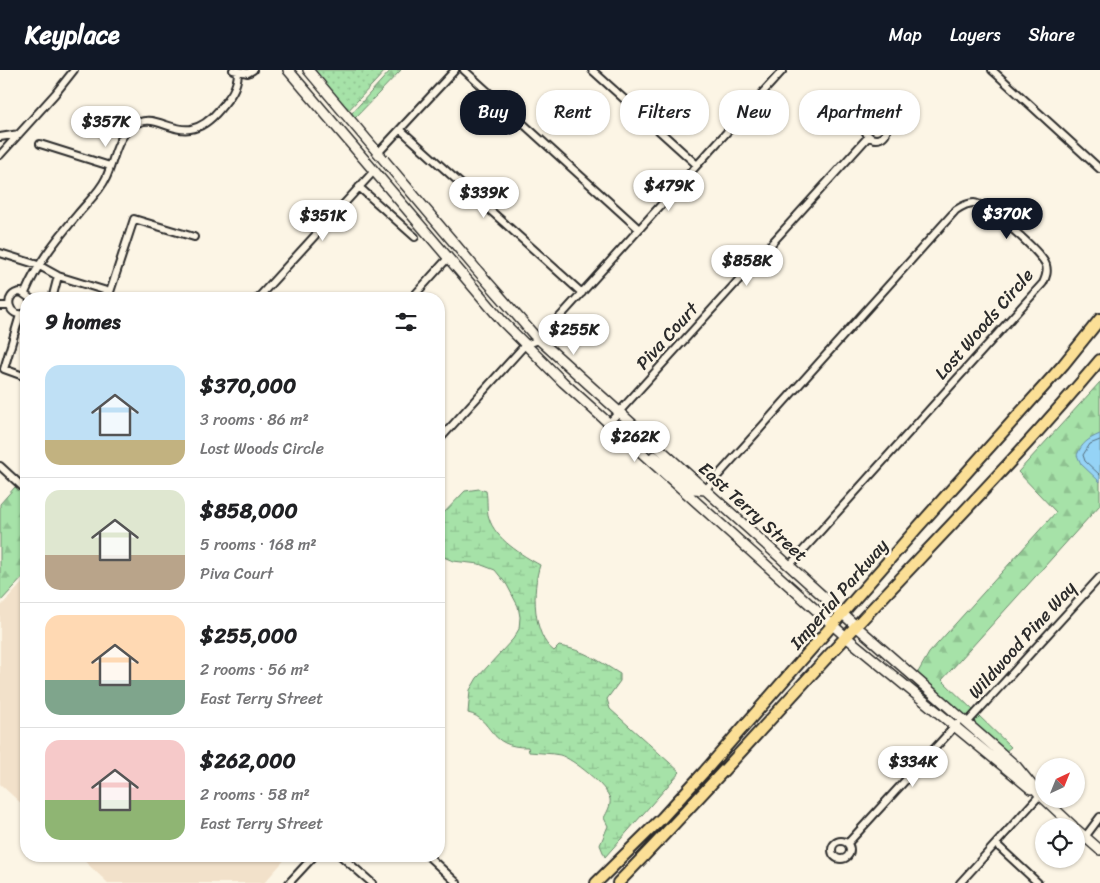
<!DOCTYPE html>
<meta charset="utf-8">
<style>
body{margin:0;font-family:Sriracha,sans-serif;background:#f2f2f2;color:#202124;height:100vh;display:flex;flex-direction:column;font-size:19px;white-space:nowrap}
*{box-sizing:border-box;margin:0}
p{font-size:16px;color:#757577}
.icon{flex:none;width:28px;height:28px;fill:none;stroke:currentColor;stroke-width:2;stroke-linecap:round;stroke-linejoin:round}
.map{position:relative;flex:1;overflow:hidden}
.drawer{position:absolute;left:20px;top:222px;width:425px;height:570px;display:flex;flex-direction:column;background:#fff;border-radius:20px;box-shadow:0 1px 4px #0004}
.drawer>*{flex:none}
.hud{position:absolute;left:460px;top:20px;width:475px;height:45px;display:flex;gap:10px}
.needle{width:32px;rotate:43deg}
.controls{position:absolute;left:1035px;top:688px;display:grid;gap:10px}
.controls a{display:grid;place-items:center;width:50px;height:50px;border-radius:50%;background:#fff;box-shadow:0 1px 4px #0004;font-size:25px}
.price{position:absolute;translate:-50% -42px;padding:0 11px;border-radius:18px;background:#fff;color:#222;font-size:16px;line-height:32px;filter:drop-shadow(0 1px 2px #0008)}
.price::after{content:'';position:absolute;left:50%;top:30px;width:15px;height:11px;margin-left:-8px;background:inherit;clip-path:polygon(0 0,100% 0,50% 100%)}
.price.selected{background:#111827;color:#fff}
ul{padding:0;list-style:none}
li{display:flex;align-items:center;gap:15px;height:125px;padding:0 25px}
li+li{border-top:1px solid #e0e0e0}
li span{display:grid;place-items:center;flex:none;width:140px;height:100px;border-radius:15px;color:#555}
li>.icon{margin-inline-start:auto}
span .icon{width:60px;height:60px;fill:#fffc;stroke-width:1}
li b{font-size:21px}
h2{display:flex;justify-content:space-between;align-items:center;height:60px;padding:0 25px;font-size:21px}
.chip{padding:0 18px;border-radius:20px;background:#fff;box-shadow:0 1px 4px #0004;font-size:18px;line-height:45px}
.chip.selected{background:#111827;color:#fff}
header{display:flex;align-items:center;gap:30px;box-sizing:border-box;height:70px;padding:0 25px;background:#111827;color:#fff}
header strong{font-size:24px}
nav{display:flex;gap:28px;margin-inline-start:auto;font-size:18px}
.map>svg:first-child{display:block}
.built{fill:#f2e1ca}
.forest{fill:url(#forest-firs);stroke:#68866a}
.wetland{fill:url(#wetland-marsh);stroke:#68866a}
.park{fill:url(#park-dots);stroke:#68866a}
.water{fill:#95d3f6;stroke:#6b90a5}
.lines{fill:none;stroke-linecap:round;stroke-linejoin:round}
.shore{stroke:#556e7c;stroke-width:1}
.street-casing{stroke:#2b2b2b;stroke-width:10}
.secondary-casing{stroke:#2b2b2b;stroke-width:12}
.primary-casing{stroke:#2b2b2b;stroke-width:14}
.street{stroke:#fcf5e5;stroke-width:6}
.secondary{stroke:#fcf5e5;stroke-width:9}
.primary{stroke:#fbdf96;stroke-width:10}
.labels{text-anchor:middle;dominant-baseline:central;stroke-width:5;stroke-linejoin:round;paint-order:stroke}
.street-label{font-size:18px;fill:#2b2b2b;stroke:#fcf5e5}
</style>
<header>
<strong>Keyplace</strong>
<nav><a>Map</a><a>Layers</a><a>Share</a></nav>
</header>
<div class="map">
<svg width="1100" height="813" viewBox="0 0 1100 813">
<defs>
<pattern id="forest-firs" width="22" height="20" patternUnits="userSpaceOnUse" patternTransform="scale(1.25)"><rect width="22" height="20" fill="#a6e2a8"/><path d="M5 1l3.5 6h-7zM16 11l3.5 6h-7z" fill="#8fc291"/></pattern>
<pattern id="wetland-marsh" width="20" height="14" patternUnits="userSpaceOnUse" patternTransform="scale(1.25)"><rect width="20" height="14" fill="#a6e2a8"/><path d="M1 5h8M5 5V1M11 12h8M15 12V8" fill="none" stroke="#8fc291"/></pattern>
<pattern id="park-dots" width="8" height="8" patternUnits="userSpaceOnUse" patternTransform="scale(1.25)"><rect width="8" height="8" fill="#a6e2a8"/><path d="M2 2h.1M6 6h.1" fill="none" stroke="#8fc291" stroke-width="1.8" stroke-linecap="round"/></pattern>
</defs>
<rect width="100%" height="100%" fill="#fcf5e5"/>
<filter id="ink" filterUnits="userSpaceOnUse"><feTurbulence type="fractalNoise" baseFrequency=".02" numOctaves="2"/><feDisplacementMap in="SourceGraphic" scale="10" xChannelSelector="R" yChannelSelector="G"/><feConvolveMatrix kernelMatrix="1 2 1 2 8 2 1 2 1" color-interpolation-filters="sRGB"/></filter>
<g filter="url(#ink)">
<!-- built -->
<path class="built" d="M26 509V738L0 714V537Z
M79 786H288L264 813H108Z"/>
<!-- forest -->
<path class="forest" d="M391 0H401L355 48 351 44Z
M1100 312V435L942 610 1011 677 1006 681 917 604 929 583 1056 442 1018 402Z
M15 417 26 427V504L0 532V434Z"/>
<!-- wetland -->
<path class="wetland" d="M479 419 486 421C488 430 486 440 489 448 495 469 522 485 540 495 532 519 532 565 554 581L559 576C584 580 599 591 620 604V611L607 629 610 639 680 702 605 787 600 775 608 756 604 748C607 742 611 736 610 729 607 716 573 689 560 685 550 683 539 683 529 682L528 677C487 678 494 649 468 643L470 620 477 608 513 569 519 559 520 547 518 536 507 515 495 500 479 494 453 491 439 485V448L465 421Z"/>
<!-- park -->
<path class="park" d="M308 0H386L345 44Z"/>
<!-- water -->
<path class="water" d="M1100 364V412L1081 394 1077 385C1082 373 1088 369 1100 364Z"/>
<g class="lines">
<!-- shore -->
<path class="shore" d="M1100 370 1090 374 1083 385 1085 391 1100 405"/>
<defs>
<path id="street" d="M233 0 248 3 253 0
M464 0 639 159
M592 0 697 95
M992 0 1100 99
M865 58a11 11 0 1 1 22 0a11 11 0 1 1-22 0Z
M401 60 582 223
M0 67 19 64
M40 74 110 96
M378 83 455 0
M0 85 55 24 74 0
M359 117 415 167
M0 183 38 195 58 206 110 222 134 149 194 167
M25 223C38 192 57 169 78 144 87 133 100 121 106 108 114 91 116 69 131 57 160 34 181 86 220 39 230 27 237 19 238 3
M52 229 58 206
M257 229 374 101
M411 229 448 188
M0 236H9
M26 243C8 250 2 223 21 222L31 229
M20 245 4 299 26 307
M609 353 869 66
M439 370 525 275 539 270 783 0
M0 396 26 420
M705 420 956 140C962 136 967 133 974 133 986 133 1042 183 1046 195 1048 202 1046 207 1043 213L789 496
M967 653 1100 507
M1085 767 1100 747
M832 780a9 9 0 1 1 18 0a9 9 0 1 1-18 0Z
M848 773 957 654
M996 774 1038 813
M341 786 372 813
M428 786 457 813
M289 813 314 786
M960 813 1040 725"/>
<path id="secondary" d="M288 0 503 252 563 312 846 567 1031 719
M308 0 477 200 534 265 856 556 1017 697 1040 725 1073 756
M654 386 694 419 705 420
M1076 759 1100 780"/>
<path id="primary" d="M596 813 662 748 704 702 917 458 1063 295 1100 249
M618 813C700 729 777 641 857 555 939 467 1023 382 1100 290"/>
</defs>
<!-- street casing -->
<use href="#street" class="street-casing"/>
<!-- secondary casing -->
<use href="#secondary" class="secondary-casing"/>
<!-- primary casing -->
<use href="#primary" class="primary-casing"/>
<!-- street -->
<use href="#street" class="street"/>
<!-- secondary -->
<use href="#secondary" class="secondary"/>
<!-- primary -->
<use href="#primary" class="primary"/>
</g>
</g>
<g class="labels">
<!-- street labels -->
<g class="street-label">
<text transform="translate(984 254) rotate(-49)">Lost Woods Circle</text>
<text transform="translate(667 266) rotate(-48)">Piva Court</text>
<text transform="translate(753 442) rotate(42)">East Terry Street</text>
<text transform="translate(839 524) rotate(-49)">Imperial Parkway</text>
<text transform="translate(1022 570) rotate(-48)">Wildwood Pine Way</text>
</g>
</g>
</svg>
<div class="controls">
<a><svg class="needle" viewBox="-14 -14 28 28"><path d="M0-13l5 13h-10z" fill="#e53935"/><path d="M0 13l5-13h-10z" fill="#757577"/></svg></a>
<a><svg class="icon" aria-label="locate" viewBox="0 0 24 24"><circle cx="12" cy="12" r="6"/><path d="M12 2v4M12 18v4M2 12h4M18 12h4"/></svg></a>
</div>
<b class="price" style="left:106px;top:78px">$357K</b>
<b class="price" style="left:669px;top:142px">$479K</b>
<b class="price" style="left:484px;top:149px">$339K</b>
<b class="price selected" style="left:1007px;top:170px">$370K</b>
<b class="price" style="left:323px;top:172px">$351K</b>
<b class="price" style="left:747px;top:217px">$858K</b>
<b class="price" style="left:574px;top:286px">$255K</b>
<b class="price" style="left:635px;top:393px">$262K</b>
<b class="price" style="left:913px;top:718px">$334K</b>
<div class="hud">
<a class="chip selected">Buy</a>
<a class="chip">Rent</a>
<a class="chip">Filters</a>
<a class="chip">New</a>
<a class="chip">Apartment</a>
</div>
<section class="drawer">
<h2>9 homes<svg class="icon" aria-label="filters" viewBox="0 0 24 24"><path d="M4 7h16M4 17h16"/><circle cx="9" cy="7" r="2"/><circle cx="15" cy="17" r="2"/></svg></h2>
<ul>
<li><span style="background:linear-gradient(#bfe0f5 75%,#c2b280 0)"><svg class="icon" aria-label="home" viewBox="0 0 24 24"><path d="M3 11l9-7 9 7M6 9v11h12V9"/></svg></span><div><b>$370,000</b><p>3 rooms · 86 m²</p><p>Lost Woods Circle</p></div></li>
<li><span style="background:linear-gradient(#dfe7d0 65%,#b9a48a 0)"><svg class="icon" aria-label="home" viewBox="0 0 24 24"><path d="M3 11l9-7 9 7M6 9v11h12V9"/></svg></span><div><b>$858,000</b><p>5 rooms · 168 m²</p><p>Piva Court</p></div></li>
<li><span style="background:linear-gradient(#ffd9b3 65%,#7fa58c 0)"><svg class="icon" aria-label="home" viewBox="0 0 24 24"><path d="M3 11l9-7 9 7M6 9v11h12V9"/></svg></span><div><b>$255,000</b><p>2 rooms · 56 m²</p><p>East Terry Street</p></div></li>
<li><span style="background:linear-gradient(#f6c9c9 60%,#8fb573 0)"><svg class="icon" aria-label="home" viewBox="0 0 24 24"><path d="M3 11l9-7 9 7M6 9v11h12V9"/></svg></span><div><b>$262,000</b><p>2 rooms · 58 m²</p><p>East Terry Street</p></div></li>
</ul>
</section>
</div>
